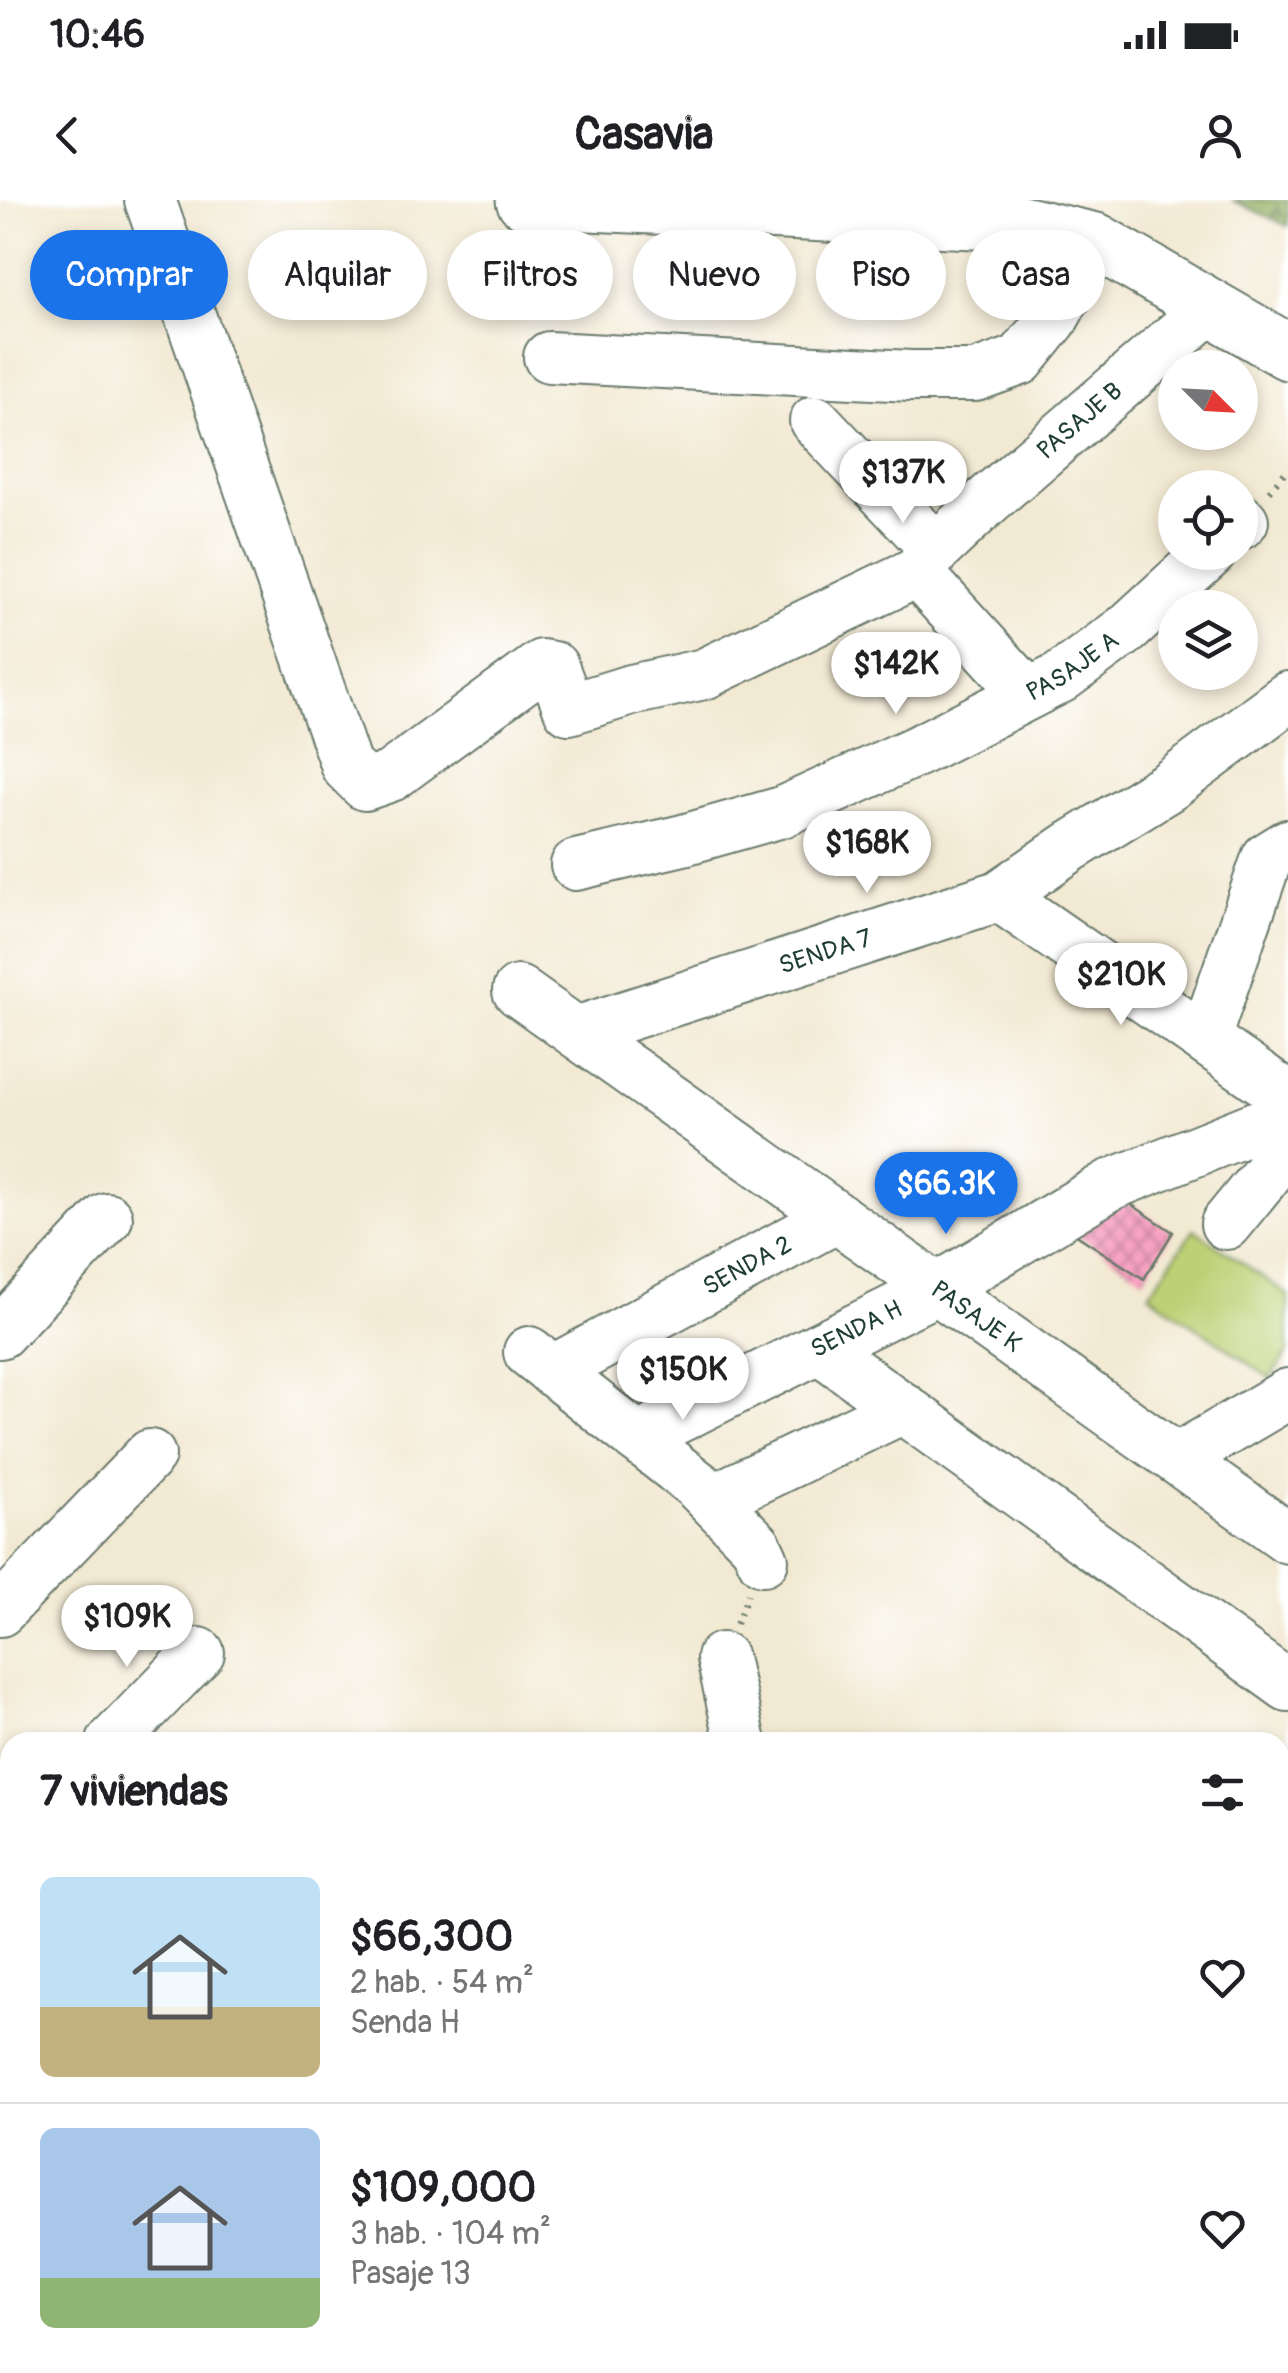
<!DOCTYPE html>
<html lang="es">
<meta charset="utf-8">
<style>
body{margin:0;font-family:Pangolin,sans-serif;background:#f2f2f2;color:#202124;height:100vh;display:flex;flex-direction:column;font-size:38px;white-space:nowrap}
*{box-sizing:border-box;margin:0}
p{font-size:32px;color:#757577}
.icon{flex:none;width:55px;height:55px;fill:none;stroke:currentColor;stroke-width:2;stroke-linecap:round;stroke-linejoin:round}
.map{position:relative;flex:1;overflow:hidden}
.details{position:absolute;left:0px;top:1532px;width:1290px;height:642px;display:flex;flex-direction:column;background:#fff;border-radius:30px 30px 0 0;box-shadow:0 5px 15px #0003}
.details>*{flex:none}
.guide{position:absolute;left:30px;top:30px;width:1230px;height:90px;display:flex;gap:20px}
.needle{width:65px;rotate:114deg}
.tools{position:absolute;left:1158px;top:150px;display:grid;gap:20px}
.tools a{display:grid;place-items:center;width:100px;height:100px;border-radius:50%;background:#fff;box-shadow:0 5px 15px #0003;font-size:50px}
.price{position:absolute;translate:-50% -85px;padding:0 22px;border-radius:35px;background:#fff;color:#222;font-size:32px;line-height:65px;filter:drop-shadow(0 2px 5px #0008)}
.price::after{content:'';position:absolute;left:50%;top:60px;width:30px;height:22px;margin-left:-15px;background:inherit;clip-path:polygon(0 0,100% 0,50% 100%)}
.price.selected{background:#1a73e8;color:#fff}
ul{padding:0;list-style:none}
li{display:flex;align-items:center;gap:30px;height:250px;padding:0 40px}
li+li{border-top:2px solid #e0e0e0}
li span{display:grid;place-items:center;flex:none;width:280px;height:200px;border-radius:15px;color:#555}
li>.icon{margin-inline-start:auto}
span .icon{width:120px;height:120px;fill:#fffc;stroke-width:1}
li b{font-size:42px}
h2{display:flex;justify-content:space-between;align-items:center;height:120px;padding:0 40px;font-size:42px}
.chip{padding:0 35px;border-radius:45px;background:#fff;box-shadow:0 5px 15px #0003;font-size:35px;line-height:90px}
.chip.selected{background:#1a73e8;color:#fff}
.status{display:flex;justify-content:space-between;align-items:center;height:70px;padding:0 50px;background:#fff;direction:ltr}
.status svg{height:28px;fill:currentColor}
header{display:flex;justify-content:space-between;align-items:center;height:130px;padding:0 40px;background:#fff;font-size:45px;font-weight:700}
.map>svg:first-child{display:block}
.grass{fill:#bdd074;stroke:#6e8654;stroke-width:2.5}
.forest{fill:url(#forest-firs);stroke:#5a784d;stroke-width:2.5}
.building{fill:url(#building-cross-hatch)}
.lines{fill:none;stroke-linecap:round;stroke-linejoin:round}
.minor-casing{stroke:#69796b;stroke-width:54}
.major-casing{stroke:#69796b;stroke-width:59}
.path{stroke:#69796b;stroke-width:6;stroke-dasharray:2.5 8;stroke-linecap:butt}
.minor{stroke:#fff;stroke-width:50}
.major{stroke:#fff;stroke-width:55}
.labels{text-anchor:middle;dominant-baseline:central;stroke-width:8;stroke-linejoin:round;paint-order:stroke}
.street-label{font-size:25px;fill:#1f3d34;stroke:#fff}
</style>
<div class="status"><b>10:46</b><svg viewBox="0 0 49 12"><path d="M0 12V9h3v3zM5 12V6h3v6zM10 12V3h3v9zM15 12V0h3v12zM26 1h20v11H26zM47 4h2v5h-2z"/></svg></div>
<header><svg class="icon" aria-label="back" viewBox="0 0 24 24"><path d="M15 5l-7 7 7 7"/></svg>Casavia<svg class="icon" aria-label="person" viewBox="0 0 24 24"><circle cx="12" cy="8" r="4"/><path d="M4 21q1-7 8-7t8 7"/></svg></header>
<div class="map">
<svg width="1288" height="2173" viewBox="0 0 1288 2173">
<defs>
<pattern id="forest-firs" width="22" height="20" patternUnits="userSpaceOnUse" patternTransform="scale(2.5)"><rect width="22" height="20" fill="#96b266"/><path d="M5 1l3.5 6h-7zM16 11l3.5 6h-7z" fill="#7a9255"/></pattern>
<pattern id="building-cross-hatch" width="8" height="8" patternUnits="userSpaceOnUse" patternTransform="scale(2.5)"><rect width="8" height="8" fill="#f8a3c3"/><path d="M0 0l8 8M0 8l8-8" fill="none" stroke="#c8869f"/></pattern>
</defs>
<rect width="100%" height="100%" fill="#fff"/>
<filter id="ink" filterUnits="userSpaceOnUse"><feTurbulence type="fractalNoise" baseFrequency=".01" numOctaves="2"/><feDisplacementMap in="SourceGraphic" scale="20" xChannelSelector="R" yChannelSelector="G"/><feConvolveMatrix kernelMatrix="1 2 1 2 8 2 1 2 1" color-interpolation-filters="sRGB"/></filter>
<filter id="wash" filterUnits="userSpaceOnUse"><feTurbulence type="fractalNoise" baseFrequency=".0048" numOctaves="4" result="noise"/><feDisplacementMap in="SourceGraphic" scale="40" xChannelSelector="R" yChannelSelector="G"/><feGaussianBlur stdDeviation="2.25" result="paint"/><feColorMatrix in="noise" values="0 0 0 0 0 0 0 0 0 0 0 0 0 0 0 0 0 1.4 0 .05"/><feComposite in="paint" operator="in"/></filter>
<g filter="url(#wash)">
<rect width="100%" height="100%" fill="#f2e9d2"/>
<!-- grass -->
<path class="grass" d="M1194 1029 1288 1095V1152L1270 1178 1149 1094Z"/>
<!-- forest -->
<path class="forest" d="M1232 0H1288V26Z"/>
<g id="blocks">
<!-- building -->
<path class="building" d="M1111 991 1173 1032 1144 1079 1058 1023Z"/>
</g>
</g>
<g filter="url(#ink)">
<use href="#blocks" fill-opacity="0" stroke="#69796b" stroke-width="2.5"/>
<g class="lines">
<defs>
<g id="minor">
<path id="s1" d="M150 0 346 566 365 585 391 576 542 465 553 467 569 509 631 490 704 474 917 372 936 349 987 301 1212 106"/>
<path d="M549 157 911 176H975L1020 160 1053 119 1096 41"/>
<path d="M815 221 936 349"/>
<path d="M1240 324 1243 321"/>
<path d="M917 372 1028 494"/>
<path id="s2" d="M576 665 683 640 782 612 921 549 1060 478 1127 429 1211 352"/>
<path d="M999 696 1288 897"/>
<path id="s3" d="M518 791 1288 1338"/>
<path id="s4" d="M576 832 999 696 1070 647 1169 586 1288 497"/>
<path d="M1205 838 1267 658 1288 645"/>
<path d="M1226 1024 1288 948"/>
<path d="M0 1133 107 1018"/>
<path d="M819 1148 1288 1486"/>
<path d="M529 1152 697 1285 756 1345 763 1360"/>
<path id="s5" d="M552 1171 837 1017"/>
<path id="s6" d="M637 1238 937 1089 1110 985 1288 914"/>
<path d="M1177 1259 1288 1194"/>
<path d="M712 1300 903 1208"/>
<path d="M0 1411 150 1255"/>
<path d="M722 1458 741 1542"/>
<path d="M112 1542 199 1453"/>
<path d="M0 1658 10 1648"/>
<path d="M1280 1961 1288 1966"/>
<path d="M1071 2165 1089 2173"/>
<path d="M581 2173 585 2165"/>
<path d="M995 2173 1002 2165"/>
</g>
<path id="major" d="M524 0 1017 23 1096 41 1288 152"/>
</defs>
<!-- minor casing -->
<use href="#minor" class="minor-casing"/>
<!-- major casing -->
<use href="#major" class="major-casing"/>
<!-- path -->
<path class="path" d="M1269 291 1288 269
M736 1424 748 1394"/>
<!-- minor -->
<use href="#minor" class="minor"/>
<!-- major -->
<use href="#major" class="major"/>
</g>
</g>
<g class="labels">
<!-- street labels -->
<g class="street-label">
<text stroke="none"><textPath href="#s1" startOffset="1495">PASAJE B</textPath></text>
<text stroke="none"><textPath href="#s2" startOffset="538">PASAJE A</textPath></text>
<text stroke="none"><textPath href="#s4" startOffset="262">SENDA 7</textPath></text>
<text stroke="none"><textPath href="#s5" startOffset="222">SENDA 2</textPath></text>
<text stroke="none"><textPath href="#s3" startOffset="562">PASAJE K</textPath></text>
<text stroke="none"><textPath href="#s6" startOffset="245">SENDA H</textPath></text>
</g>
</g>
</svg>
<div class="tools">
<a><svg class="needle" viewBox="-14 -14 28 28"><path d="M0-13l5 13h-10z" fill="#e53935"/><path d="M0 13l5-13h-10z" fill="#757577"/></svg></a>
<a><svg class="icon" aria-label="locate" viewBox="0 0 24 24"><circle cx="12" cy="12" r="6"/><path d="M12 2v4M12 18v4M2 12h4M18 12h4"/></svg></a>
<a><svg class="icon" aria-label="layers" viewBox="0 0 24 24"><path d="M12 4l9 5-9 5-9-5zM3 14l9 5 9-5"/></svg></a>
</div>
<b class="price" style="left:903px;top:326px">$137K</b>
<b class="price" style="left:896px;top:517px">$142K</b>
<b class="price" style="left:867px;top:696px">$168K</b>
<b class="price" style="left:1121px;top:828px">$210K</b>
<b class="price selected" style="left:946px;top:1037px">$66.3K</b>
<b class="price" style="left:683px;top:1223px">$150K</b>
<b class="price" style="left:127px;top:1470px">$109K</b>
<div class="guide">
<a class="chip selected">Comprar</a>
<a class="chip">Alquilar</a>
<a class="chip">Filtros</a>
<a class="chip">Nuevo</a>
<a class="chip">Piso</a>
<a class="chip">Casa</a>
</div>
<section class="details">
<h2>7 viviendas<svg class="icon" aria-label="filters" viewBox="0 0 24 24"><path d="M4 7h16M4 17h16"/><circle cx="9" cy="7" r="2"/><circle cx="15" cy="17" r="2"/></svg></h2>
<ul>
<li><span style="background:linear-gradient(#bfe0f5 65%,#c2b280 0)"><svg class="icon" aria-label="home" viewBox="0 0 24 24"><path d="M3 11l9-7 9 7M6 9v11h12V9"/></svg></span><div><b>$66,300</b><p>2 hab. · 54 m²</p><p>Senda H</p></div><svg class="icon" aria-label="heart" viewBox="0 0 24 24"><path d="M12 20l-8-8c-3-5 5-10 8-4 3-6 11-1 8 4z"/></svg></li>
<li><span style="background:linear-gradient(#a9c7e8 75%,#8fb573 0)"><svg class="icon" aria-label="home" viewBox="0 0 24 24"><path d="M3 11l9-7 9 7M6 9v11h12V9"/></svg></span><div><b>$109,000</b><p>3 hab. · 104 m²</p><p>Pasaje 13</p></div><svg class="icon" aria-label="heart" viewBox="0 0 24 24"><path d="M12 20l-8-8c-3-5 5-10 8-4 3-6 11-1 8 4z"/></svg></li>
</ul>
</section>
</div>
